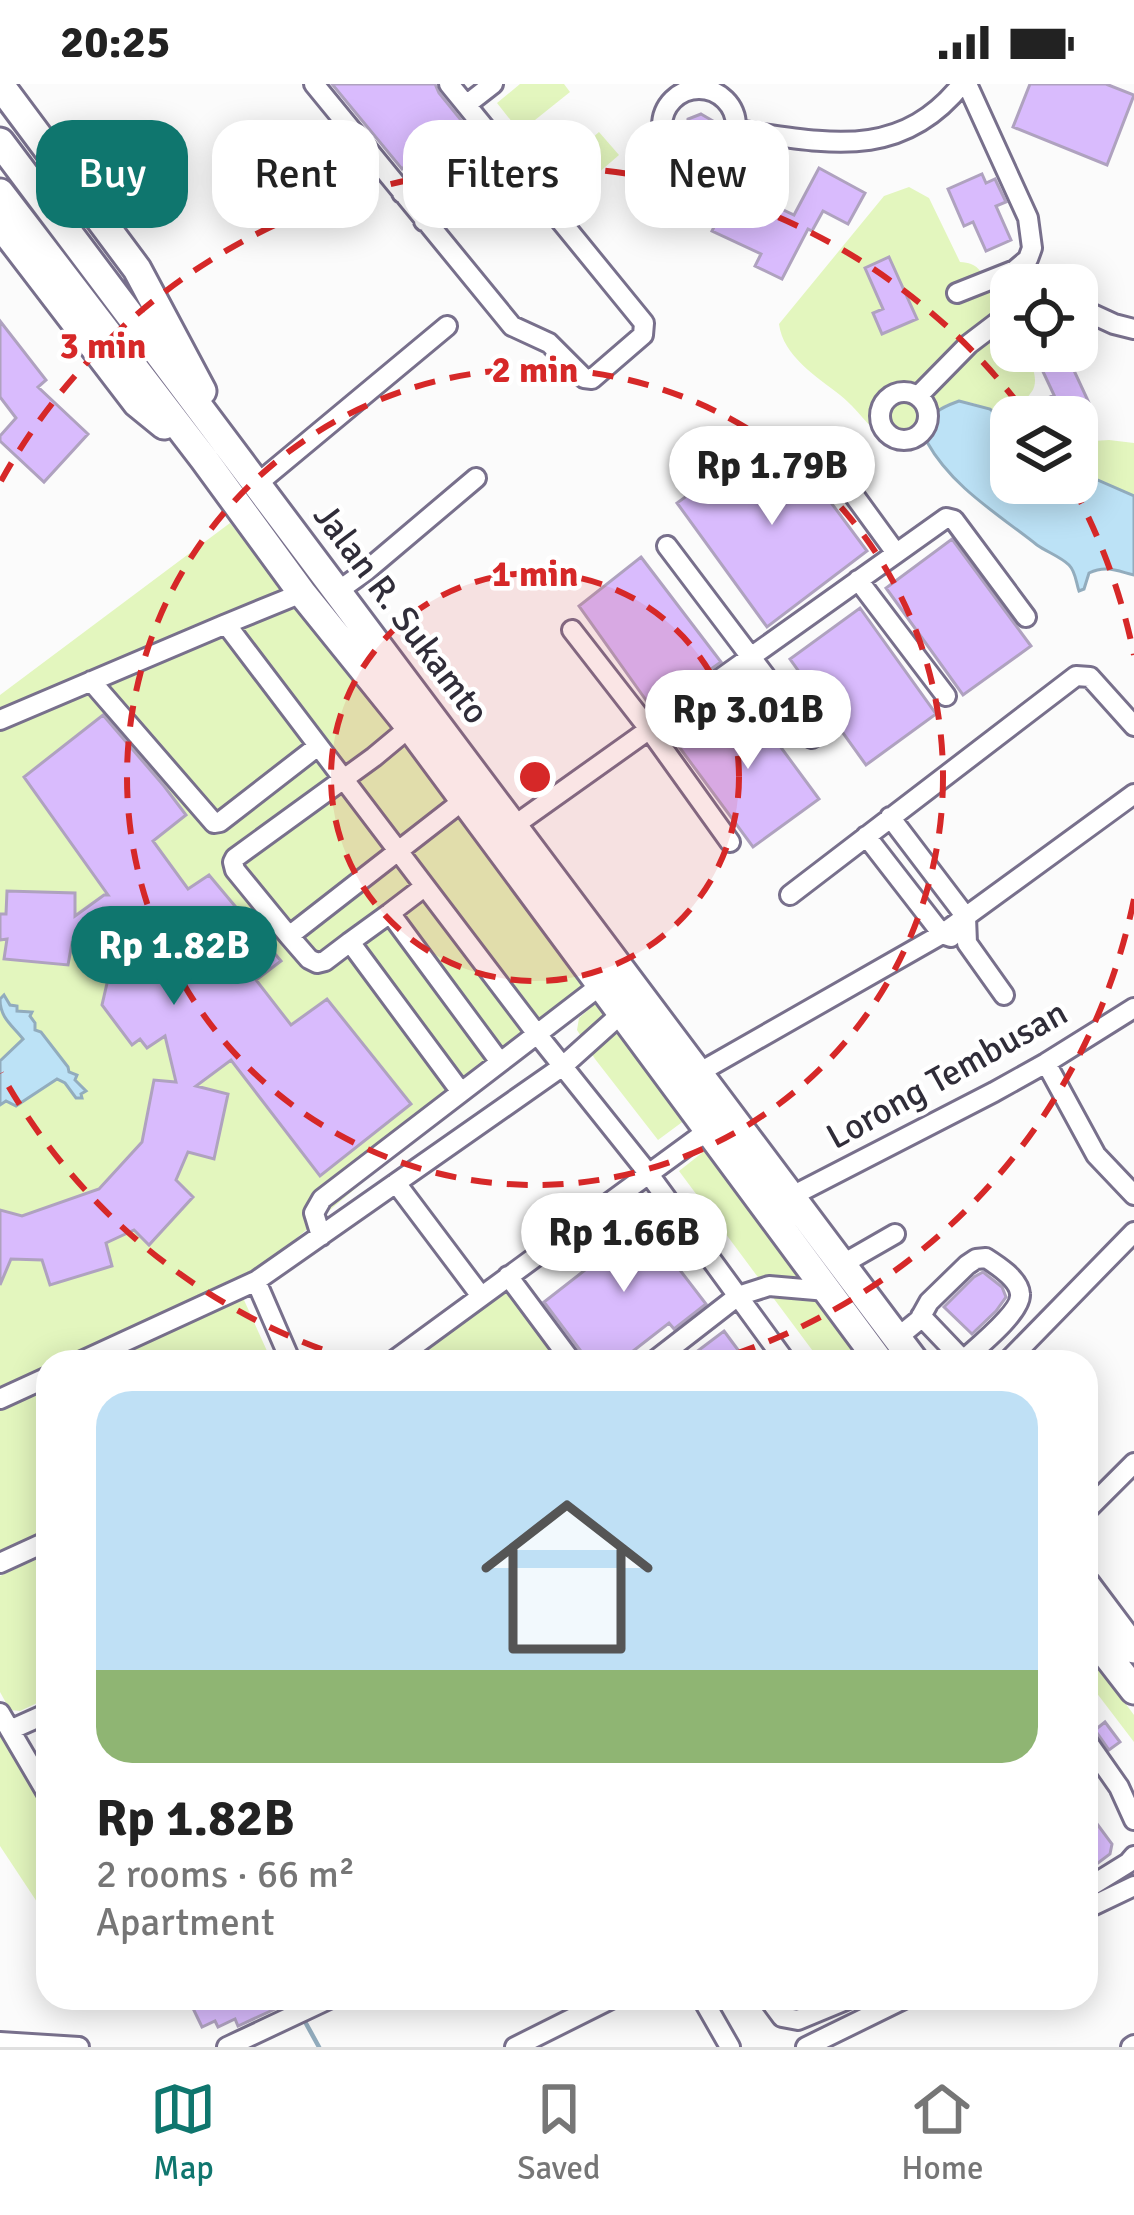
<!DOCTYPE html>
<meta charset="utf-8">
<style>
body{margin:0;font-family:Signika,sans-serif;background:#f2f2f2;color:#222;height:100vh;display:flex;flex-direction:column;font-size:45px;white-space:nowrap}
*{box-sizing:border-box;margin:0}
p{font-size:39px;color:#767676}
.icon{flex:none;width:66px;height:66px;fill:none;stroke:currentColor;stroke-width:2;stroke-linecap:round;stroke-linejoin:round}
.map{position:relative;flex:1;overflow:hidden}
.panel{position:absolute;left:36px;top:1266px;width:1062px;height:660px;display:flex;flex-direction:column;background:#fff;border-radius:36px;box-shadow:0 6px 30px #0003}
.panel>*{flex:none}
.banner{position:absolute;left:36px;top:36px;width:1062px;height:108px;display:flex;gap:24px}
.controls{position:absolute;left:990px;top:180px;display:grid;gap:24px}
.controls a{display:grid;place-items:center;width:108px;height:108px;border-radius:24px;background:#fff;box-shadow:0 6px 30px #0003;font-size:60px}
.price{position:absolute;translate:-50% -102px;padding:0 27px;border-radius:42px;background:#fff;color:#222;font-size:39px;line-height:78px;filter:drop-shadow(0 3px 6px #0008)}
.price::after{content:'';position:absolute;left:50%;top:72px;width:36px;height:27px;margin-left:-18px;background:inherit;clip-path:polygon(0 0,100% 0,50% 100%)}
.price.on{background:#0f766e;color:#fff}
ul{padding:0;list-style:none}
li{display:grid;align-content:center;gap:24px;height:636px;padding:0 60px}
li span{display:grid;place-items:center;height:372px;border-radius:36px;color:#555}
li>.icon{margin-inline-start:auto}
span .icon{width:216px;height:216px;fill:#fffc;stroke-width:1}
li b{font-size:51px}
.chip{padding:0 42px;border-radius:36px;background:#fff;box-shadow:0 6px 30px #0003;font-size:42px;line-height:108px}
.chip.on{background:#0f766e;color:#fff}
.status{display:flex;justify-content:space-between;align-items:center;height:84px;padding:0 60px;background:#fff;direction:ltr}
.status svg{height:33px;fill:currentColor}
.tabs{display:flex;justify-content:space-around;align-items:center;height:168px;border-top:3px solid #e0e0e0;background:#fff;font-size:33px;color:#767676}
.tabs a{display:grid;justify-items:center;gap:6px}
.tabs .on{color:#0f766e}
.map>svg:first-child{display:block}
.green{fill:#e3f6be}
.water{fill:#bce2f6;stroke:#92acbd;stroke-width:3}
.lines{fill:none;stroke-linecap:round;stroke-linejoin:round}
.stream{stroke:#92acbd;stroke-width:4.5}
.building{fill:#d9bbfd;stroke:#afa2bf;stroke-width:3}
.minor-casing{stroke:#78708c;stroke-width:24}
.highway-casing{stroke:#78708c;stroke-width:33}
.minor{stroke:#fff;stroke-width:18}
.highway{stroke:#fff;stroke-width:27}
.ring{fill:none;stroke:#d62828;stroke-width:6;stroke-dasharray:21 15}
.labels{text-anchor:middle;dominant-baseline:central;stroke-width:9;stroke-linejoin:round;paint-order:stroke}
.street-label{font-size:36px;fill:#302d39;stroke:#fff}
.centre{fill:#d62828;stroke:#fff;stroke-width:6}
.ring-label{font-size:36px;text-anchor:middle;font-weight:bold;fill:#d62828;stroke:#fff;stroke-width:9;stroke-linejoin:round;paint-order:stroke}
</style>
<div class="status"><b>20:25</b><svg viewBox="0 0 49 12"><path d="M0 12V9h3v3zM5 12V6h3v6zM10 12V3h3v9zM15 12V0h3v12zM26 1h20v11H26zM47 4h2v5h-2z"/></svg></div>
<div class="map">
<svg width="1134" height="1963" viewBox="0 0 1134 1963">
<rect width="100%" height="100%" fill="#fbfbfb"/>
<!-- green -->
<path class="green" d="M520 0H564L570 8 520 48 497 19Z
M599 48 619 71 574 110 554 87Z
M909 103 929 114 960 178C978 179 981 187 989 202L1011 207V223L1004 235 1011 254V267H1024C1029 275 1035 286 1035 296 1035 315 1019 307 1033 333H1011V343C994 324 954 303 935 331 930 337 929 349 927 358L907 365C876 358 863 329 840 311 817 293 783 272 779 240L884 112Z
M1109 356 1134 359V412L1077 387V358Z
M230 439 399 652 595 915 559 933 267 1179 54 1278H48V1281L0 1303V611Z
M597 918 685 1036 658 1056 595 975 577 946 579 934Z
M707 1065 867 1278H852L844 1269 831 1278H821L679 1087Z
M512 1201 570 1278H411Z
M236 1214 244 1216 272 1278H95Z
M48 1299V1447L0 1469V1321Z
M48 1470V1614L20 1627 10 1626 0 1608V1492Z
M1086 1566 1134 1631V1658L1086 1595Z
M0 1641 48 1723V1814L37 1818 0 1762Z"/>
<!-- water -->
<path class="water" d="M959 317 990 325 1011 343V399H1077V387L1134 412V491C1117 487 1106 481 1089 489L1084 505 1079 507C1076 499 1076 488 1069 481 1061 473 1047 468 1037 461 998 430 952 403 927 358 935 329 929 328 959 317Z
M4 911 10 921 17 922V927L32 928 30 932 35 939V946L41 948 68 983 69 988 77 991 75 996 86 1007 81 1010 82 1014H76L65 999 57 995 16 1022 6 1017 0 1021V977L23 955C12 941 0 934 0 915Z"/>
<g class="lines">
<!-- stream -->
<path class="stream" d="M303 1934 319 1963"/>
</g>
<!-- building -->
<path class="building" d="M332 0H435L439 9 461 36 402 85Z
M1030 0H1106L1134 11 1107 81 1013 43Z
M701 30 713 37 712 50 698 56 687 48 688 35Z
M819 84 865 109 848 140 823 127 812 147 808 145 782 195 755 182 761 170 712 147 725 120 734 124 742 106 794 131Z
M982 90 986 99 995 95 1006 118 996 122 1011 156 986 167 973 138 964 142 948 105Z
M889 173 917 235 882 250 873 229 883 225 865 184Z
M0 237 46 296 38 303 88 350 44 398 0 357V352L16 334 0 313Z
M1060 267H1065L1090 321 1065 333H1046L1039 318 1054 311 1038 277Z
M777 346 867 467 767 543 677 419Z
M952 455 1031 562 963 611 886 504Z
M641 473 721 578 653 626 579 522Z
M860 524 936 630 866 681 790 575Z
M743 612 819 715 753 763 677 660Z
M103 631 164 702 186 731 153 757 188 805 209 791 281 877 256 896 291 941 327 915 411 1020 320 1092 231 976 196 1002 228 1010 214 1075 188 1068 176 1096 193 1113 149 1161 134 1146 106 1159 112 1182 50 1201 42 1176 11 1175 0 1201V1126L22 1132 99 1105 142 1058 154 996 176 998 165 952 147 964 140 955 132 961 102 921 111 882 72 859 68 881 4 875 7 855 0 856V830H6L7 807 75 809V832L104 811H108L24 693Z
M633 1125 706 1220 674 1245 669 1239 619 1278H585L583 1270 544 1218 612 1165 600 1150Z
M983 1188 1002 1203 1006 1213 996 1227 972 1250 944 1223 974 1193Z
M724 1247 747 1278H683Z
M1105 1638 1120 1658 1109 1666 1095 1646Z
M1086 1725 1112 1760 1110 1770 1086 1788Z
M188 1914H299L238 1942 235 1935 218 1943 215 1937 202 1943Z"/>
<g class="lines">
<defs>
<path id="minor" d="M314 0 512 242 549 259 584 294 592 295 643 251 644 239 449 0
M662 42a37 37 0 1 1 74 0a37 37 0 1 1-74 0Z
M466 21 493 0
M735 46C824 58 899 79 962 0
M402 109 484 44
M424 137 509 74
M957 209 1015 186 1028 175 1032 164 1028 134 967 0
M1077 223 1114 240 1134 245
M880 332a24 24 0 1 1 48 0a24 24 0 1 1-48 0Z
M918 312 969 260 1011 228
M813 355 896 469
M257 400 447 242
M667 462 812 654
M858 496 946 612
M338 507 366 487 476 394
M226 540 302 509
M572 546 649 645 730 758
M91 597 214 739 220 738 318 662
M0 636 226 540 537 950 648 1089 786 1278
M410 643 374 673 235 774 233 778 235 786 289 852 465 715
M890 733 966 833 967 859 1004 911
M515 741 946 434 954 436 1026 533
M866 752 942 850 951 853
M790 811 1076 592 1090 593 1134 642
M390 829 424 803
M289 852 309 875 317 879 325 877 350 858
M1046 979 1096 1071 1134 1111
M700 988 942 850 1134 710
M461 1008 350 858 390 829 500 978
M396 1099 481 1212
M790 1113 994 1008 1046 979 1134 924
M321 1152 314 1129 322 1115 601 901
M841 1181 895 1150
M508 1192 572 1278
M256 1197 291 1278
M921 1232 963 1276
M897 1254 919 1236 929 1218 967 1181 976 1175 986 1174C997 1181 1019 1195 1020 1210 1022 1228 975 1265 961 1278
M80 1278 256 1197 563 982 622 929
M392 1278 710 1045
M653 1278 738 1212 769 1202 827 1207
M1007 1278 1134 1148
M0 1315 48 1293
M1086 1427 1134 1379
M0 1479 48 1457
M0 1629 48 1711
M10 1646 48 1629
M1086 1656 1119 1703 1134 1736
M1086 1805 1128 1779 1134 1772
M1086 1825 1134 1802
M702 1914 730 1963
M768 1914 782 1933 798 1936 851 1914
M0 1958 79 1963
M227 1963 331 1914
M515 1963 613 1914
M806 1963 906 1914
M1131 1963 1134 1961"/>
<path id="highway" d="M0 1 137 185 202 307
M0 58 915 1278
M0 109 204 375 302 509 410 643 880 1278
M0 140 137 319 164 341
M1086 1501 1134 1565
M1086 1544 1134 1606"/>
</defs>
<!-- minor casing -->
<use href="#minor" class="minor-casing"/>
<!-- highway casing -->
<use href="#highway" class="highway-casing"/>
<!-- minor -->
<use href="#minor" class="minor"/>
<!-- highway -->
<use href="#highway" class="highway"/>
</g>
<!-- distance rings -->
<circle cx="535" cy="693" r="204" fill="#d62828" fill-opacity=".12"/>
<g class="ring">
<circle cx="535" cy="693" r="204"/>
<circle cx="535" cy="693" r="408"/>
<path d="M1134 815A611 611 0 0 1 714 1277M356 1277A611 611 0 0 1 1 989M1 397A611 611 0 0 1 1026 330M1072 401A611 611 0 0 1 1134 571"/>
</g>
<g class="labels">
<!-- street labels -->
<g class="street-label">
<text transform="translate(401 530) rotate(53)">Jalan R. Sukamto</text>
<text transform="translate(947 991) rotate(-29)">Lorong Tembusan</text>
</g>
</g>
<circle cx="535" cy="693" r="18" class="centre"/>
<g class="ring-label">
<text x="103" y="274">3 min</text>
<text x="535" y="298">2 min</text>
<text x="535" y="502">1 min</text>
</g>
</svg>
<div class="controls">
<a><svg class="icon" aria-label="locate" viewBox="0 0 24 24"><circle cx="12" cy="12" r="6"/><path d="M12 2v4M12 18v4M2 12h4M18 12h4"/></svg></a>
<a><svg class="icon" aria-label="layers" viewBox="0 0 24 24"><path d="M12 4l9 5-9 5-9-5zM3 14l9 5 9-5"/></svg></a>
</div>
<b class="price" style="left:772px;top:444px">Rp 1.79B</b>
<b class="price" style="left:748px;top:688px">Rp 3.01B</b>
<b class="price on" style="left:174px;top:924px">Rp 1.82B</b>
<b class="price" style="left:624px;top:1211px">Rp 1.66B</b>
<div class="banner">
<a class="chip on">Buy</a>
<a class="chip">Rent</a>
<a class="chip">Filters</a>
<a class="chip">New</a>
</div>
<section class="panel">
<ul>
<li><span style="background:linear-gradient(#bfe0f5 75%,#8fb573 0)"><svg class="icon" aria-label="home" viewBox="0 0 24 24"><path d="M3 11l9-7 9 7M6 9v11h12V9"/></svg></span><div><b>Rp 1.82B</b><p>2 rooms · 66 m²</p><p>Apartment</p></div></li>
</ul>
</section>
</div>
<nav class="tabs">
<a class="on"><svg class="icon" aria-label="map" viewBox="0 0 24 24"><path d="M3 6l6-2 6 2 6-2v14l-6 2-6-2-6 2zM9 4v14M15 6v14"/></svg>Map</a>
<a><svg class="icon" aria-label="saved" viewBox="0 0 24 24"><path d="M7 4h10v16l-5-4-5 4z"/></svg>Saved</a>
<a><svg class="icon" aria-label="home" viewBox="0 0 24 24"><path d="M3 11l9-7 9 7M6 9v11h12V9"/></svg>Home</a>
</nav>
